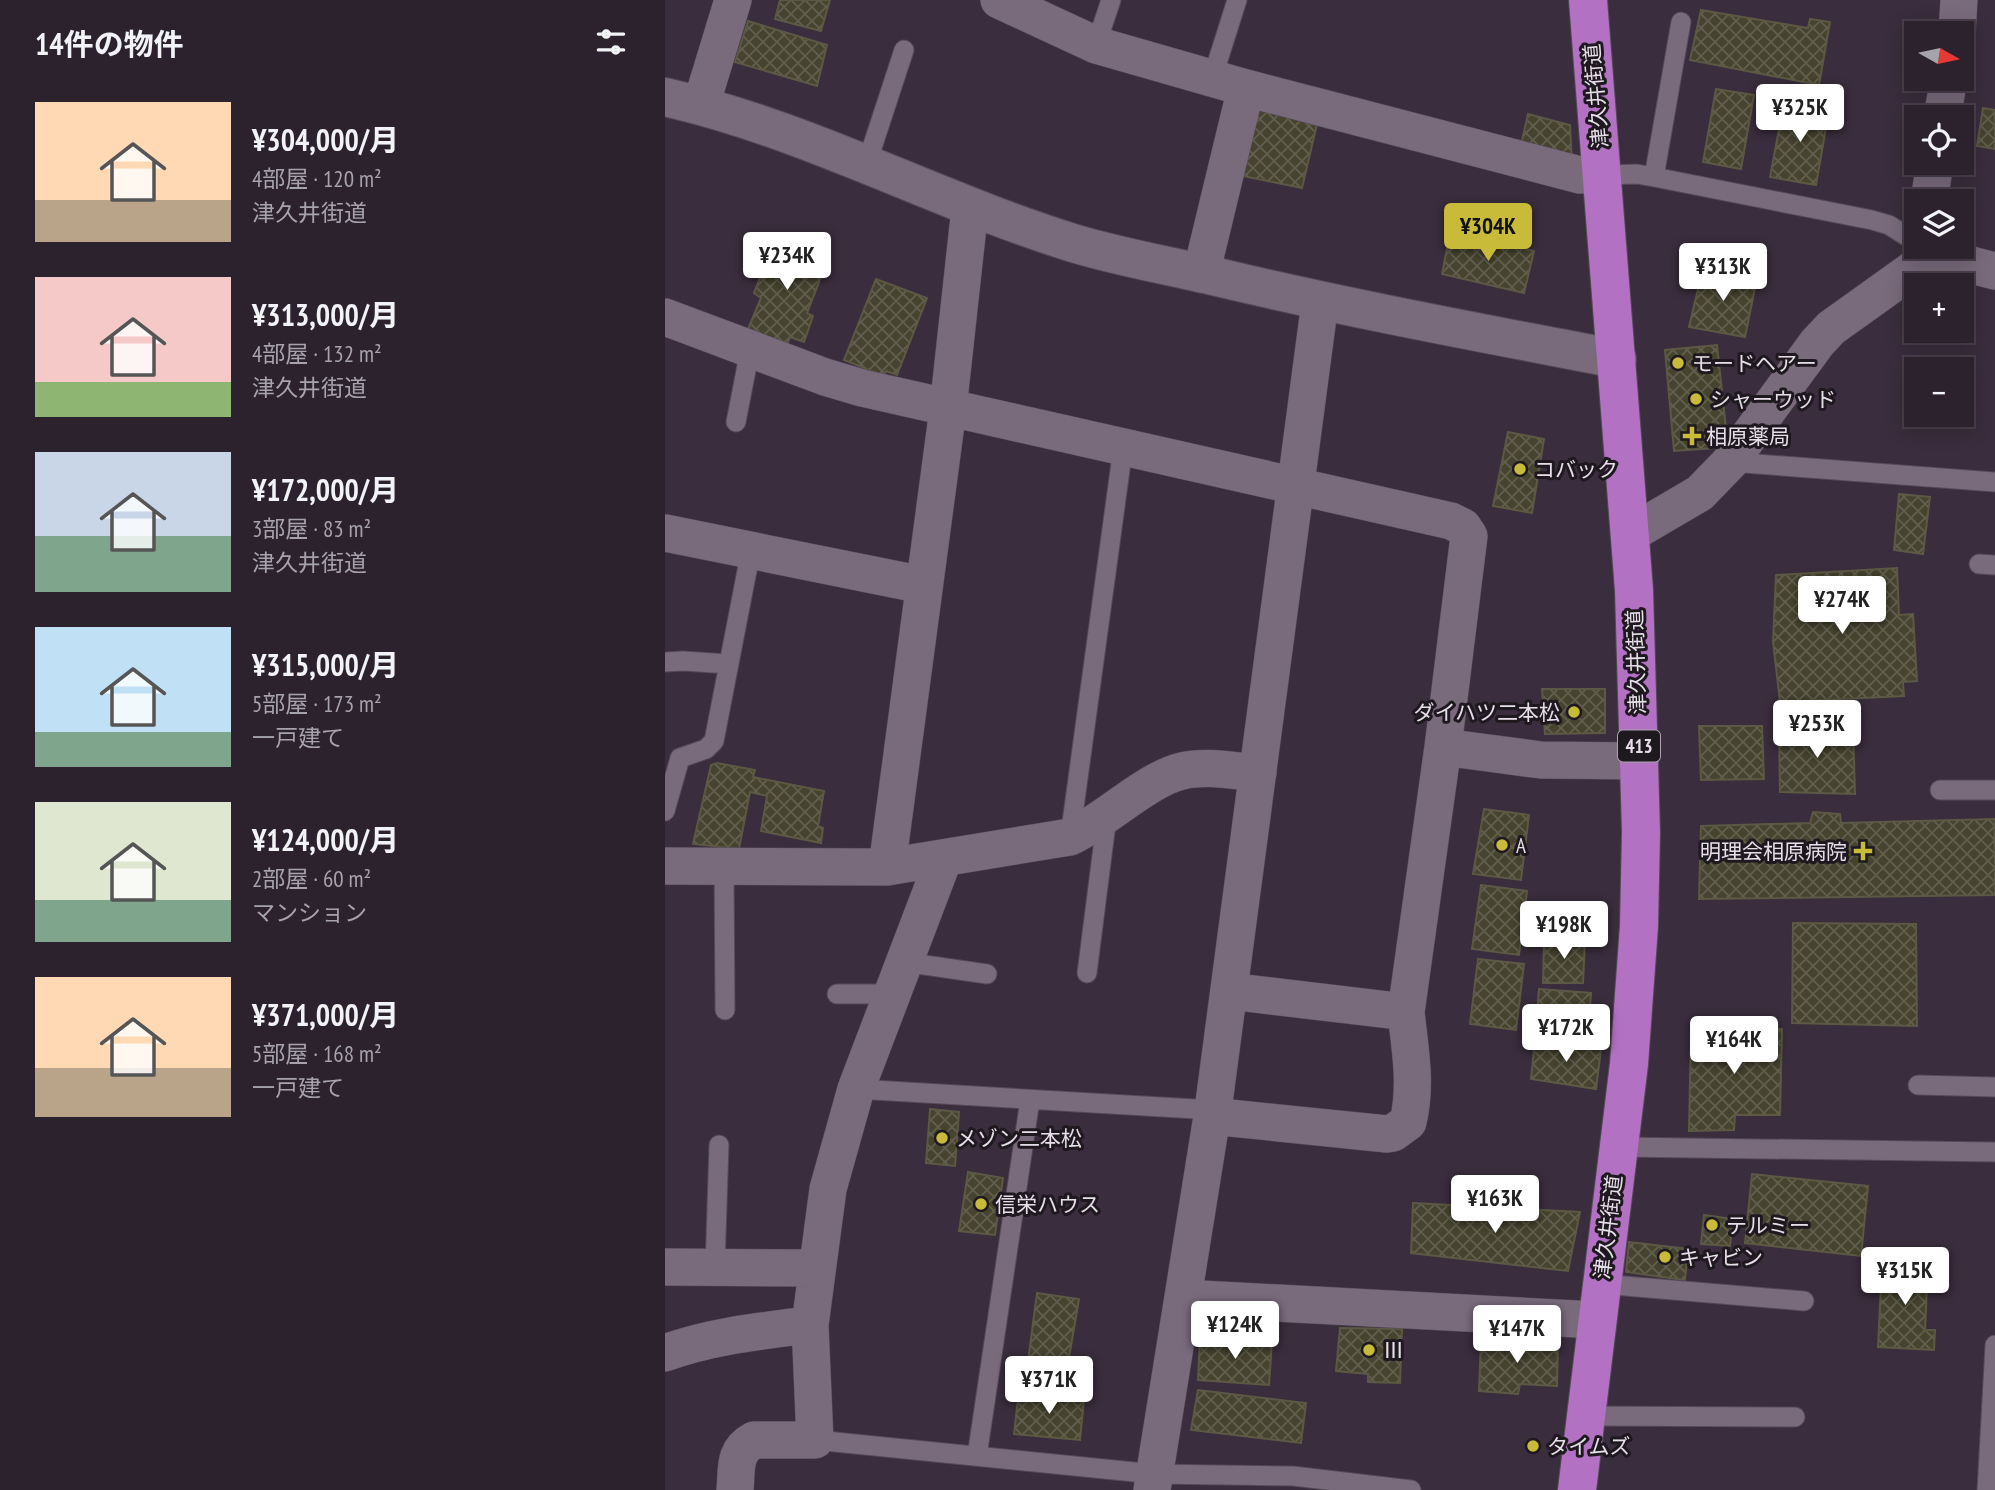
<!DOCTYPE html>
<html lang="ja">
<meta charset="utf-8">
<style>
body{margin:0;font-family:"PT Sans Narrow","Noto Sans JP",sans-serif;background:#382f3a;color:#f1f3f6;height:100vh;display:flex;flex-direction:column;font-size:26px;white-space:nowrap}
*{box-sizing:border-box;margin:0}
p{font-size:23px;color:#a6a4aa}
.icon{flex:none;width:38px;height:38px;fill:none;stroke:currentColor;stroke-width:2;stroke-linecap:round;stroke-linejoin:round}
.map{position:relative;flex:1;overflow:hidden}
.side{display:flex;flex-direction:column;background:#2c222e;width:665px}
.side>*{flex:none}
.needle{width:46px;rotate:99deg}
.tools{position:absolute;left:1239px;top:21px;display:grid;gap:14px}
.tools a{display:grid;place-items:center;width:70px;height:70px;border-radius:0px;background:#2c222e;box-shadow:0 4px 18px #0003,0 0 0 2px #483f4a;font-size:35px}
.price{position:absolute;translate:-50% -60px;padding:0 16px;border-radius:7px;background:#fff;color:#222;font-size:23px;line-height:46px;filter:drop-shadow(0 2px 4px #0008)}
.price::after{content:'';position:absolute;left:50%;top:42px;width:21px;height:16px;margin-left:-10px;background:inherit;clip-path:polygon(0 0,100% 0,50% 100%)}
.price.active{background:#c9bb3a;color:#111}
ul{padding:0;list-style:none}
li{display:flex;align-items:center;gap:21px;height:175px;padding:0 35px}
li span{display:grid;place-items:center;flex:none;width:196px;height:140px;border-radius:0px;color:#555}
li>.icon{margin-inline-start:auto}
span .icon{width:84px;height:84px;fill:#fffc;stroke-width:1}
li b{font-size:30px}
h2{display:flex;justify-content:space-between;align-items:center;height:84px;padding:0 35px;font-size:30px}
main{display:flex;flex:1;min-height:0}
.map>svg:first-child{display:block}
.building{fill:url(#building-cross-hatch);stroke:#5b5944;stroke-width:2}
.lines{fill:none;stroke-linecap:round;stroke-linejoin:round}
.lane-casing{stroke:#544957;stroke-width:21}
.street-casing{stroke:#544957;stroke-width:38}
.secondary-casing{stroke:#544957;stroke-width:40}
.highway-casing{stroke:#544957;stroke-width:40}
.lane{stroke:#796a7c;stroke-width:19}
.street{stroke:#796a7c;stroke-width:37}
.secondary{stroke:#796a7c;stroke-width:38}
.highway{stroke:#b371c3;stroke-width:38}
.poi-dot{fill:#c9bb3a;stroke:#1e181f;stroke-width:2.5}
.labels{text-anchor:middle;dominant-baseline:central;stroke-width:6;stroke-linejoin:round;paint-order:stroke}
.shield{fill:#1e181f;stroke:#aaa3ac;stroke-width:2}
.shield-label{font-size:19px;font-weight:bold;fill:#e6dee8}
.street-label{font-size:21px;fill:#e6dee8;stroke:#1e181f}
.poi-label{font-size:21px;fill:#e6dee8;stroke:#1e181f;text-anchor:start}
</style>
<main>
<section class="side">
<h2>14件の物件<svg class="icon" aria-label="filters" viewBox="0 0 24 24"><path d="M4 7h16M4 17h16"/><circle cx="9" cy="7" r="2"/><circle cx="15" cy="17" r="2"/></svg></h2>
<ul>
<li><span style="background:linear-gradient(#ffd9b3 70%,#b9a48a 0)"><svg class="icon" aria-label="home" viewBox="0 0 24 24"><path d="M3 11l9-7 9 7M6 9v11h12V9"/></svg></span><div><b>¥304,000/月</b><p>4部屋 · 120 m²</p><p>津久井街道</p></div></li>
<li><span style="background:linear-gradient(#f6c9c9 75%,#8fb573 0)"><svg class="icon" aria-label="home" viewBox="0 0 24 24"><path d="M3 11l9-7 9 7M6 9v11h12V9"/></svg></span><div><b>¥313,000/月</b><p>4部屋 · 132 m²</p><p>津久井街道</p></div></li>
<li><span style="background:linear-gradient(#c9d6e8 60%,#7fa58c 0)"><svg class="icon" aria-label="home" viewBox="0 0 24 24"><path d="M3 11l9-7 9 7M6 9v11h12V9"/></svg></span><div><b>¥172,000/月</b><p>3部屋 · 83 m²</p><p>津久井街道</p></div></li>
<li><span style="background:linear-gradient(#bfe0f5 75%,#7fa58c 0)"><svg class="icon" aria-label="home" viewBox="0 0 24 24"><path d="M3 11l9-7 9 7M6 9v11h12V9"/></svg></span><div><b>¥315,000/月</b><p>5部屋 · 173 m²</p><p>一戸建て</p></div></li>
<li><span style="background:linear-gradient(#dfe7d0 70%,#7fa58c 0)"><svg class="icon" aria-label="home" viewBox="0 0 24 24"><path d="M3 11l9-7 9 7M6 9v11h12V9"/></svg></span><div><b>¥124,000/月</b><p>2部屋 · 60 m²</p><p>マンション</p></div></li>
<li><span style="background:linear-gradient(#ffd9b3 65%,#b9a48a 0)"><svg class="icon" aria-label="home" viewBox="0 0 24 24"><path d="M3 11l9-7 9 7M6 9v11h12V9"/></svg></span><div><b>¥371,000/月</b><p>5部屋 · 168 m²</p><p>一戸建て</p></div></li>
</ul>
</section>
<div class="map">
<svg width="1330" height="1490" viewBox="0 0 1330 1490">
<defs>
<pattern id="building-cross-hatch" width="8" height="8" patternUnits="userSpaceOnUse" patternTransform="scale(1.75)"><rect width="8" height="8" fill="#46442f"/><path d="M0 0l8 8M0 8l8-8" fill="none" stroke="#615f4d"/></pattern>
</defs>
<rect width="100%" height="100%" fill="#3a2d3d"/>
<!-- building -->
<path class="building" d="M115 0H165L156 31 110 19Z
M1036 10 1143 28 1145 19 1165 22 1154 85 1025 60Z
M83 21 162 45 152 86 70 62Z
M1051 89 1089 95 1076 169 1038 162Z
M1119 103 1164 110 1151 185 1105 177Z
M1318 108 1330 110V149L1312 146Z
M594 109 652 124 637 188 578 176Z
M863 114 905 125 907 165 855 149Z
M785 233 869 251 859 293 777 274Z
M111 237 163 259 142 313 148 316 139 342 125 337 122 345 83 329 96 298 89 293Z
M1038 268 1092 278 1080 337 1024 327Z
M211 279 262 298 232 375 221 371 219 376 179 360Z
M1052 345 1063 447 1009 451 1000 350Z
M843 432 879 439 867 513 828 506Z
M1234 494 1265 497 1258 554 1229 550Z
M1232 568 1234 615 1248 614 1252 681 1238 682 1239 696 1115 702 1108 642 1111 575Z
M877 689H940V733L880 734Z
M1034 726H1097L1099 779 1036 780Z
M1188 727 1190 794 1115 792 1114 728Z
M52 763 90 770 88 777 159 791 153 826 158 828 156 843 96 831 102 796 85 792 74 849 28 844 46 765Z
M819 809 864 815 856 880 808 874Z
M1148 812 1175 814 1176 823 1330 819V895L1034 899 1036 826 1145 823Z
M816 885 862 891 854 955 807 949Z
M1128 923 1251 924 1252 1026 1127 1023Z
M879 940H920L918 983H878Z
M813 959 859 964 851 1030 805 1024Z
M874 989 926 993 923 1038 870 1034Z
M1117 1029 1115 1115H1070L1069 1130 1024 1131 1026 1030Z
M870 1039 936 1049 931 1089 866 1079Z
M265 1109 294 1112 290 1166 261 1163Z
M303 1172 338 1178 330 1235 294 1231Z
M1087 1174 1203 1186 1196 1256 1080 1243Z
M748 1203 915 1212 903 1271 746 1253Z
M1039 1215 1068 1219 1065 1246 1036 1244Z
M964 1242 1023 1249 1020 1280 961 1272Z
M1217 1264 1272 1268 1271 1286H1262L1260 1330H1270L1269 1350 1213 1347Z
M372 1293 414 1299 400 1381 380 1377 381 1372 362 1369Z
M675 1328 737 1329 735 1383 703 1382V1374L671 1371Z
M535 1339 607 1341 604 1385 533 1380Z
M816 1339 893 1341 892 1386 855 1384 853 1394 814 1391Z
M354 1390 419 1399 415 1440 349 1434Z
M533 1390 641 1403 636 1443 526 1430Z"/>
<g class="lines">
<defs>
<path id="lane" d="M431 45 446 0
M547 79 572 0
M201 166 239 50
M937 175 972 174 989 177 1207 220 1224 225 1251 242
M989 177 1016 22
M71 422 85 350
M1065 462 1330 482
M1314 564 1330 565
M0 662 18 661 63 664
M1275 790H1330
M0 811 15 758 41 749 49 741 86 550
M405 837 458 448
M59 867 60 1010
M239 962 322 974
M422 973 442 816
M172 994H227
M1253 1085 1330 1087
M191 1089 548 1110
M953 1147 1330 1152
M50 1267 54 1145
M936 1284 1139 1301
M921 1416 1130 1417
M150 1440 489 1474 628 1476 746 1490
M312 1456 365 1100
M1322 1490 1330 1345"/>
<path id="street" d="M334 0 431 45 581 88 915 175H937
M1292 33 1294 0
M36 105 68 0
M1277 117 1284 79
M1264 201 1270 163
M1258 247 1268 255 1330 271
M536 274 581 88
M0 317 160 377 197 388 786 521 798 527 804 536 778 747 741 1012 564 991
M0 533 258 585
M965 534 1035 493 1065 462 1152 343 1166 328 1268 255
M778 747 876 760 975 761
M0 866 222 867 405 837C440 821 482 779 517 771 540 765 569 771 593 773
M222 867 283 409 305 208
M546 1116 722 1134 728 1133 743 1122C752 1085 745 1049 741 1012
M0 1267 152 1268
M518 1298 931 1320
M0 1353C46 1336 96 1331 145 1325
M70 1490C72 1469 68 1451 89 1440H150L145 1325 163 1189 191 1089 279 858
M487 1490 548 1110 655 302"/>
<path id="secondary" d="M0 97C141 129 270 200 408 243 454 257 501 265 548 276 682 308 817 333 952 359"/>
<path id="highway" d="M912 1490 964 1064 974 926 976 832 969 590 923 0"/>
</defs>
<!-- lane casing -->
<use href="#lane" class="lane-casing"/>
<!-- street casing -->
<use href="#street" class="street-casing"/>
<!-- secondary casing -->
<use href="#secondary" class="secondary-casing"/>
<!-- highway casing -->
<use href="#highway" class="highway-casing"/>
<!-- lane -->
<use href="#lane" class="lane"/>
<!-- street -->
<use href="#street" class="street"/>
<!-- secondary -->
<use href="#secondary" class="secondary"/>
<!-- highway -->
<use href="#highway" class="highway"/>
</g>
<!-- markers -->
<g class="poi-dot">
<circle cx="1013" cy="363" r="7"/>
<circle cx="1031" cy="399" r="7"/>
<path d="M1023.5 425.5h7v7h7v7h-7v7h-7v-7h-7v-7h7z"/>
<circle cx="855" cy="469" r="7"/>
<circle cx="909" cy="712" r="7"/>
<circle cx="837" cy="845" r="7"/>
<path d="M1194.5 840.5h7v7h7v7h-7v7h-7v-7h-7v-7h7z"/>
<circle cx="277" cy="1138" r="7"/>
<circle cx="316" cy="1204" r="7"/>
<circle cx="1047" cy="1225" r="7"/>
<circle cx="1000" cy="1257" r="7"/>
<circle cx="704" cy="1350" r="7"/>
<circle cx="868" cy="1446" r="7"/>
</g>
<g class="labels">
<!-- shield labels -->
<rect class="shield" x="953" y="730.5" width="42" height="31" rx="5"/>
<g class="shield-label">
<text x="974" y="746">413</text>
</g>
<!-- street labels -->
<g class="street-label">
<text transform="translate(931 96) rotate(-95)">津久井街道</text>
<text transform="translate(971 662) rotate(-92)">津久井街道</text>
<text transform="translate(943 1227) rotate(-83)">津久井街道</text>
</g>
<!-- poi labels -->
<g class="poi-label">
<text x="1027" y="363">モードヘアー</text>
<text x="1045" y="399">シャーウッド</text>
<text x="1041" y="436">相原薬局</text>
<text x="869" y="469">コバック</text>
<text x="895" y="712" text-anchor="end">ダイハツ二本松</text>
<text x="851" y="845">A</text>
<text x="1182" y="851" text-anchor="end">明理会相原病院</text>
<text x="291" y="1138">メゾン二本松</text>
<text x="330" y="1204">信栄ハウス</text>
<text x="1061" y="1225">テルミー</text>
<text x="1014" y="1257">キャビン</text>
<text x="718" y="1350">Ⅲ</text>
<text x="882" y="1446">タイムズ</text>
</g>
</g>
</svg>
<div class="tools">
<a><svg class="needle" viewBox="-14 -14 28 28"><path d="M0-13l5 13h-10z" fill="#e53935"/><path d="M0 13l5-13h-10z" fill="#a6a4aa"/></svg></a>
<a><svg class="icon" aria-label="locate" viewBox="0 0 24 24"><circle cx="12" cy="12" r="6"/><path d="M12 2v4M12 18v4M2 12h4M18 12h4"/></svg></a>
<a><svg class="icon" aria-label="layers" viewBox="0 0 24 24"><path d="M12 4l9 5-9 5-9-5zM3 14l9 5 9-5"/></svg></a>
<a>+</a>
<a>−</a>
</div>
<b class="price" style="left:1135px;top:144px">¥325K</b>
<b class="price active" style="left:823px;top:263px">¥304K</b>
<b class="price" style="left:122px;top:292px">¥234K</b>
<b class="price" style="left:1058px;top:303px">¥313K</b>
<b class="price" style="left:1177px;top:636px">¥274K</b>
<b class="price" style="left:1152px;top:760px">¥253K</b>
<b class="price" style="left:899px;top:961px">¥198K</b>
<b class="price" style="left:901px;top:1064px">¥172K</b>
<b class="price" style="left:1069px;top:1076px">¥164K</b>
<b class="price" style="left:830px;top:1235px">¥163K</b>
<b class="price" style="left:1240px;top:1307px">¥315K</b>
<b class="price" style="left:570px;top:1361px">¥124K</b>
<b class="price" style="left:852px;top:1365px">¥147K</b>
<b class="price" style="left:384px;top:1416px">¥371K</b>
</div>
</main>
